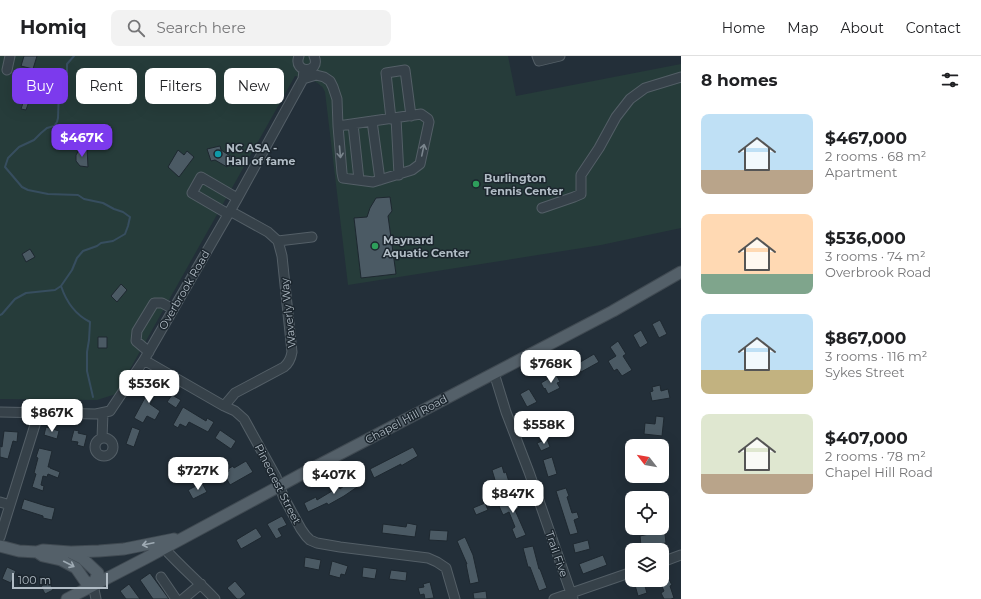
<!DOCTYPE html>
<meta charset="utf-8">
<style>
body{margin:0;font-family:Montserrat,sans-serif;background:#f2f2f2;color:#202124;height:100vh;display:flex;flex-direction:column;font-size:15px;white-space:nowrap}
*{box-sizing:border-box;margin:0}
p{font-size:13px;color:#757577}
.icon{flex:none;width:22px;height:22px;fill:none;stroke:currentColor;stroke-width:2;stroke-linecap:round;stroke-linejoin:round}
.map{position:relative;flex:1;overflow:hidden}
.drawer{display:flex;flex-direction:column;background:#fff;width:300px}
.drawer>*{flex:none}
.top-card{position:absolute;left:12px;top:12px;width:380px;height:36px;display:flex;gap:8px}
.needle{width:26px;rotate:301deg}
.controls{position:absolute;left:625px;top:383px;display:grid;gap:8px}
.controls a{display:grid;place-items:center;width:44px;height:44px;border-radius:8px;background:#fff;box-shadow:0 4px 16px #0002;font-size:20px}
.scale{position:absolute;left:12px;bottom:10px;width:96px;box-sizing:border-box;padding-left:4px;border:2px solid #b1bcc5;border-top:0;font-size:11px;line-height:14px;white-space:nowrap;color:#b1bcc5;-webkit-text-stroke:3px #1c262e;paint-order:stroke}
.price{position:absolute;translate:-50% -34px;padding:0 9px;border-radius:8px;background:#fff;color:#222;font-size:13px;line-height:26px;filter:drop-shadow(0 1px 2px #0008)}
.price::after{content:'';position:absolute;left:50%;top:24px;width:12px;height:9px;margin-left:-6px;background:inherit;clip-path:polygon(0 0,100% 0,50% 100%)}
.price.on{background:#7c3aed;color:#fff}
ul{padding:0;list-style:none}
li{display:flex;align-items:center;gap:12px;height:100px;padding:0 20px}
li span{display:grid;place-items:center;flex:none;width:112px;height:80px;border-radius:8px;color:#555}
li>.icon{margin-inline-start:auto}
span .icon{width:48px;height:48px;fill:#fffc;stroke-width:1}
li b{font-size:17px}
h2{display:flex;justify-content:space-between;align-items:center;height:48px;padding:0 20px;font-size:17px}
.tag{padding:0 14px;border-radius:8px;background:#fff;box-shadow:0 4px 16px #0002;font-size:14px;line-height:36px}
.tag.on{background:#7c3aed;color:#fff}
header{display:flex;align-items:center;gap:24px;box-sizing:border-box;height:56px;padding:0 20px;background:#fff;border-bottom:1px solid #e0e0e0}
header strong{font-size:19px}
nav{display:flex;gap:22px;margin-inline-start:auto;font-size:14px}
.search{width:280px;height:36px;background:#f2f2f2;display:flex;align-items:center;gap:10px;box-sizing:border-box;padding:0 14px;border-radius:8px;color:#757577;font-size:15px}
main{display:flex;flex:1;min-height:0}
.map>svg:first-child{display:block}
.green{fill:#263c3a}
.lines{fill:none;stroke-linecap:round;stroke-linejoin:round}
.stream{stroke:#374e5f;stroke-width:2}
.building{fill:#4b5a64;stroke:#1e2830}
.minor-casing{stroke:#545f67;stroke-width:11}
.major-casing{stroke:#404a52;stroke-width:13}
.minor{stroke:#364149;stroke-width:9}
.major{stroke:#546069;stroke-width:11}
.oneway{stroke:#7a858d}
.oneway2{stroke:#9eaab3}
.culture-dot{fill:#0f9aa8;stroke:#1c262e;stroke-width:1.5}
.leisure-dot{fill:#2e9e5b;stroke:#1c262e;stroke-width:1.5}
.labels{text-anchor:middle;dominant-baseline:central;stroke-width:3;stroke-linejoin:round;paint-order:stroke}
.poi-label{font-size:11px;font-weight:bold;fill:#b1bcc5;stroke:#1c262e;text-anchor:start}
.street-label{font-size:11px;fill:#b1bcc5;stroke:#1c262e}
</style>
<header>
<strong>Homiq</strong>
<div class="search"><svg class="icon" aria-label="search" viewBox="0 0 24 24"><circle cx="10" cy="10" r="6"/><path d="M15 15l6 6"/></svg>Search here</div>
<nav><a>Home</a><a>Map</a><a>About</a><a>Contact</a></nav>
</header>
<main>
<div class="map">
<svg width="681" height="543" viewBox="0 0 681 543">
<rect width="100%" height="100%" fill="#232f39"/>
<!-- green -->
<path class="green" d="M0 0H508L516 40 681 8V172L601 189 348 229 325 36C324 34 323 31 321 30 315 23 303 22 295 20L116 338 97 344 0 343Z"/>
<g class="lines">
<!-- stream -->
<path class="stream" d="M61 230C66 245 76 259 90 266L89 284 87 296V315L93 341
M0 259 2 258 15 243 26 237 55 234 61 230 72 214 77 202 83 195 97 190 101 187 113 185 125 178 128 170 130 161 123 156 114 153 103 147 84 143 78 139 48 138 28 134 22 131 5 111 8 102 19 91 34 84 41 77 47 72 54 70 57 66 58 62 59 32 62 24 67 17V8L74 0"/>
</g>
<!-- building -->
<path class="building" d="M24 0H37L33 13 21 10Z
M27 35 32 37 26 54 21 53Z
M220 90 221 94 232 101 227 111 215 104 211 105 207 93Z
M84 92H87L88 111 80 110 76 105V99L79 94Z
M178 94 184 99 187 95 194 101 179 121 168 111Z
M390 141 392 155 388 160 396 218 361 222 354 162 367 161 370 152 376 142Z
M30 193 35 201 26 206 22 198Z
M121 228 127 234 117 246 111 240Z
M660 264 667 278 659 282 652 268Z
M641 274 648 287 640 292 633 279Z
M98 281H107V292H98Z
M618 285 626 298 623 300 632 314 622 320 617 313 614 315 608 305 616 300 610 291Z
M594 298 599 306 581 316 577 308Z
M556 318 560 326 557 327 560 332 548 338 545 332 544 333 541 327Z
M155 323 162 327 150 348 160 355 155 364 147 360 143 367 134 362Z
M660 329 661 335 668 333 670 342 652 345 650 336 653 335 652 331Z
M529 333 537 346 527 351 520 338Z
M172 339 181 344 176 352 167 346Z
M183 351 206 365 207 362 214 366 208 376 189 366 186 371 180 368 178 372 173 369Z
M656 360 664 361 662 380 644 378 645 367 655 368Z
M46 371 59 375 57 383 44 379Z
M132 371 140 374 134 391 126 388Z
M74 374 79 375 78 377 87 379 84 391 77 389 78 386 71 385Z
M220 374 236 385 231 393 215 382Z
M4 375 18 376 17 386 13 385 8 403 0 401V390L2 391Z
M547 383 550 391 541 395 537 387Z
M413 391 418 400 401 410V408L374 422 370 413Z
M39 392 52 395 48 411H50V412L60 416 58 422 48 418 47 421 43 420 41 429 44 430 43 435 32 431 36 418 34 417 38 402 36 401Z
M552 401 557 418 548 421 543 404Z
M246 405 253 416 230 429 224 418 229 415 228 413 233 410 234 412Z
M502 410 504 417 506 416 509 426 494 430 492 425 495 424 492 414Z
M358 419 363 427 344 440 328 449 327 447 308 456 304 447 316 441 317 444 332 435V434L338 430 340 433Z
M202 427 207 436 193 443 188 434Z
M566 432 569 440 567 441 572 457 577 456 579 462 574 464 578 477 570 479 556 435Z
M512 435 519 452 515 454 526 479 516 483 512 473 515 471 509 456 503 459 499 450 506 447 504 442 507 440 506 438Z
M24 443 46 450 55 452 52 464 43 462V460L21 453Z
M485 447 488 454 476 459 473 452Z
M282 460 287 469 278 473 282 480 276 483 267 468Z
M407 467 417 469 415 481 382 477 383 468 406 471Z
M256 472 262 481 241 493 236 484Z
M648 472H660V478H665L666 487 641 490 640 480 649 478Z
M430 474 448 475 447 485 429 484Z
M465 481 473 499 479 526 470 528 466 508H467L457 485Z
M588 484 590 493 575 497 573 488Z
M533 490 539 513H540L547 532 539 535 530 511H528L523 492Z
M603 499 607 509 583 518 579 508Z
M305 501 321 504 319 514 304 511Z
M332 505 348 510 345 519 341 518 340 522 329 519Z
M7 511 16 515 11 527 2 523Z
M363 511 377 513 375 523 362 521Z
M391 514 407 516 406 525 389 523Z
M150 517 169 543H153L140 524Z
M666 518 672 529 670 530 674 542 671 543H664L661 537 664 535 659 524H662V520Z
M235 525 246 538 240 543H237L227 532Z
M50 526 53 534 45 538 41 530Z
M430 526 434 542 425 543 424 538 420 539 418 532 424 531 423 528Z
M644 527 647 537 638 540 635 529Z
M129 528 140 543H126L120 535Z
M486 535 487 543H474L473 537Z"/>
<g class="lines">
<defs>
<path id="minor" d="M299 0C292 18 322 18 314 0
M537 0 539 5 560 0
M7 14 10 0
M303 23 316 19 324 21 330 25 333 31 337 43 338 70 342 117 343 122 373 126 412 114 420 108 429 66 428 63 421 58 338 70
M396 62 399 119
M391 63 386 17 405 14 411 60
M372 65 380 124
M353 68 359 124
M542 152 574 141 581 138V119L599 92 616 61 630 43 645 32 681 21
M228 158 192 137 201 121 237 142
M278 185 312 181
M149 296 136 285 137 275 154 247H162L173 253
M144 304 224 350 235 355 244 363 276 421 284 442 301 473 306 480 310 484 317 487 340 491 428 502 437 506 446 512 455 543
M494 317 506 356 529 416 573 543
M224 350 235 337 284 311C289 307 291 302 292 296L282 200 278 185 268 176 230 155
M0 356 96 358 110 355 144 304 237 143 303 23 304 14
M102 382 103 357
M95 391a9 9 0 1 1 18 0a9 9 0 1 1-18 0Z
M0 446 10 449
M0 481 39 356
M164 492C180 510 199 526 215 543
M662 506 681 499
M161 521 176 543
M93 529 96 543
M183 543 201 528
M554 543 632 516"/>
<path id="major" d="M0 490 19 495 37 496 43 494 70 496 82 502 98 517 93 529 85 525 76 512 61 504 43 500 37 496
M72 496 99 495 124 493 174 483
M67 543 146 502 313 412 613 255 681 216"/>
</defs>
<!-- minor casing -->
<use href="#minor" class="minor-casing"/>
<!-- major casing -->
<use href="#major" class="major-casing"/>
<!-- minor -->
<use href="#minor" class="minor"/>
<!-- major -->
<use href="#major" class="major"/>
</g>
<!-- one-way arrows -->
<defs><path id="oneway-shaft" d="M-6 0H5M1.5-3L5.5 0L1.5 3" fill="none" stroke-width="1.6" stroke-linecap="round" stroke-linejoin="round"/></defs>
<g class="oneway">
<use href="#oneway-shaft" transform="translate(423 94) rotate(-78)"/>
<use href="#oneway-shaft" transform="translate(340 96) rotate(85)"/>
</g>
<g class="oneway2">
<use href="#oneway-shaft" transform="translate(148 488) rotate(168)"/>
<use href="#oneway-shaft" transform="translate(69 508) rotate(27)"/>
</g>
<!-- markers -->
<circle class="culture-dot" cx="218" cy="98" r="4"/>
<g class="leisure-dot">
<circle cx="476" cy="128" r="4"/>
<circle cx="375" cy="190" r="4"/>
</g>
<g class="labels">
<!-- poi labels -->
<g class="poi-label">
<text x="226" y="92">NC ASA -<tspan x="226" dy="13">Hall of fame</tspan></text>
<text x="484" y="122">Burlington<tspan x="484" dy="13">Tennis Center</tspan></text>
<text x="383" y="184">Maynard<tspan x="383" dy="13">Aquatic Center</tspan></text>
</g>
<!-- street labels -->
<g class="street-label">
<text transform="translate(184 234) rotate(-60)">Overbrook Road</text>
<text transform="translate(288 257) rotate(-96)">Waverly Way</text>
<text transform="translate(406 363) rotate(-28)">Chapel Hill Road</text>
<text transform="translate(278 428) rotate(63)">Pinecrest Street</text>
<text transform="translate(557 498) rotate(71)">Trail Five</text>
</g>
</g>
</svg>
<div class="controls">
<a><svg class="needle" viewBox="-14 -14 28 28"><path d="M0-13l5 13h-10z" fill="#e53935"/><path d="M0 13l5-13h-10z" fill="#757577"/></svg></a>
<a><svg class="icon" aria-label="locate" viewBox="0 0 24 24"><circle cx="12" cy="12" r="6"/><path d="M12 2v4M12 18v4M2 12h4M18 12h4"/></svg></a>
<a><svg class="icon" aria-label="layers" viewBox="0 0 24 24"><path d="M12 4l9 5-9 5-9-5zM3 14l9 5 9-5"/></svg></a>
</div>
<div class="scale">100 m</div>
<b class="price on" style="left:82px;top:102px">$467K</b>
<b class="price" style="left:551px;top:328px">$768K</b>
<b class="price" style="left:149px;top:348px">$536K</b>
<b class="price" style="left:52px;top:377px">$867K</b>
<b class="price" style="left:544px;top:389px">$558K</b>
<b class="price" style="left:198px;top:435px">$727K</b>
<b class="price" style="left:334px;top:439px">$407K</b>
<b class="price" style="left:513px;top:458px">$847K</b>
<div class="top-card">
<a class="tag on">Buy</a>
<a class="tag">Rent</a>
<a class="tag">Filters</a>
<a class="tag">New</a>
</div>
</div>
<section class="drawer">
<h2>8 homes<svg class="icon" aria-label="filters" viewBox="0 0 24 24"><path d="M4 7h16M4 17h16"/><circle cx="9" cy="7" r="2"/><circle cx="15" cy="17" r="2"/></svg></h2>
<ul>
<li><span style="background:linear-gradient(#bfe0f5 70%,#b9a48a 0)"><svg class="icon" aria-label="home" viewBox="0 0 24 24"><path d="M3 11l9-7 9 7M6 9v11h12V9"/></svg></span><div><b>$467,000</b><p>2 rooms · 68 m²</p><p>Apartment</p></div></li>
<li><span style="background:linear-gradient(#ffd9b3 75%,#7fa58c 0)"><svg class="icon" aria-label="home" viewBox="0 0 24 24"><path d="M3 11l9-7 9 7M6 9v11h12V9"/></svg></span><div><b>$536,000</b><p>3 rooms · 74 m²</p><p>Overbrook Road</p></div></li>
<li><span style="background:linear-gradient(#bfe0f5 70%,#c2b280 0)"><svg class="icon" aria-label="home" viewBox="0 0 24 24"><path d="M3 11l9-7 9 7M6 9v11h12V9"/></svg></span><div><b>$867,000</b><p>3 rooms · 116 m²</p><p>Sykes Street</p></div></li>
<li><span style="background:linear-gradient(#dfe7d0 75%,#b9a48a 0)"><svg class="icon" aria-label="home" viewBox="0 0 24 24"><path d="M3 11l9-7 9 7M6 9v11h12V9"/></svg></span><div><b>$407,000</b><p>2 rooms · 78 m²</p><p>Chapel Hill Road</p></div></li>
</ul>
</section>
</main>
